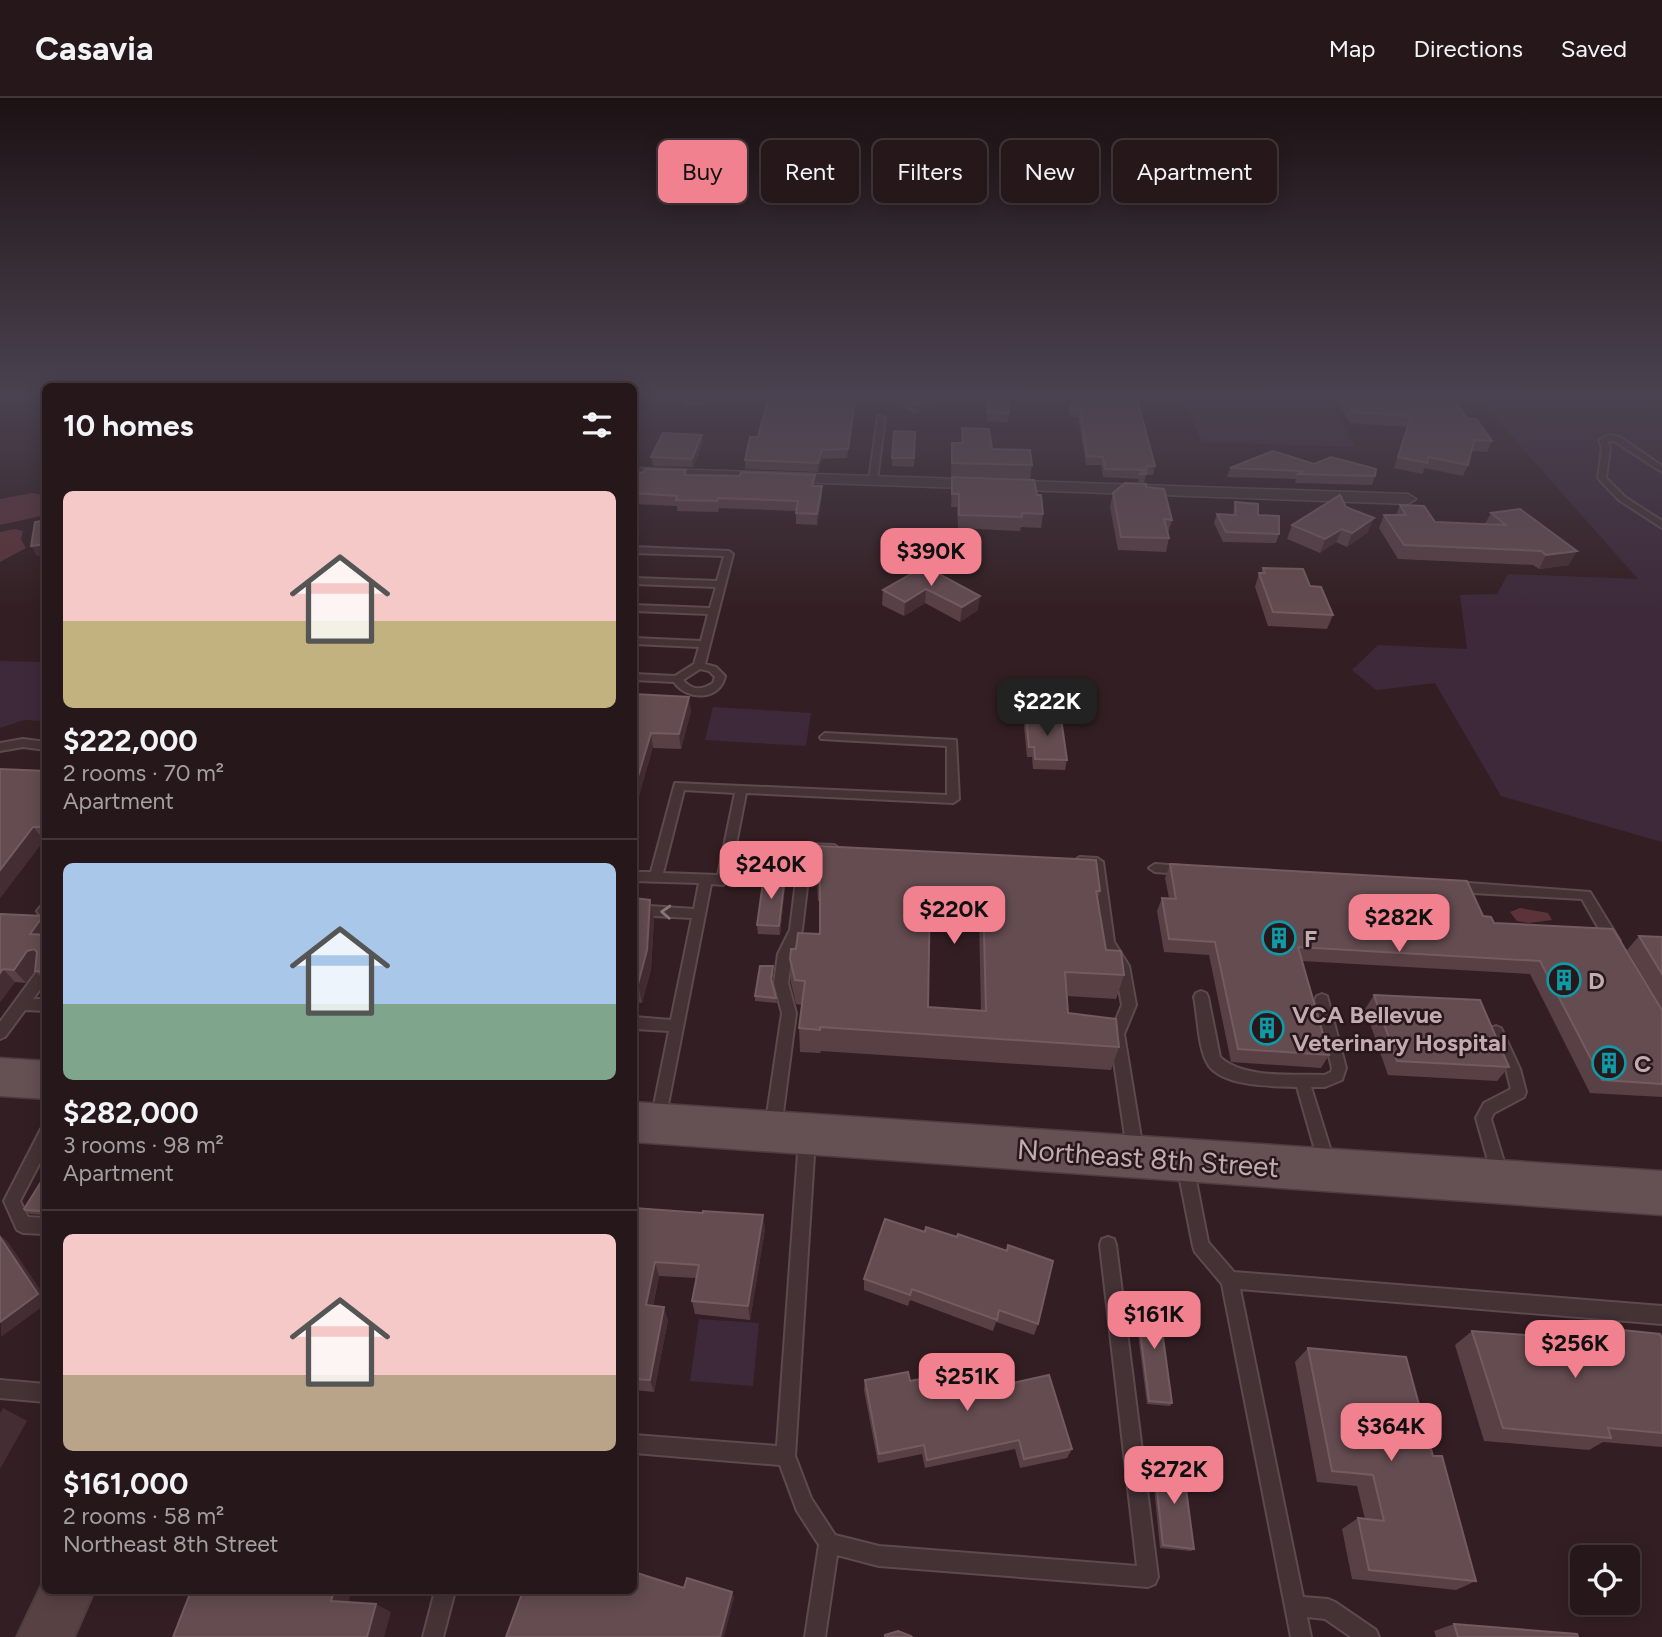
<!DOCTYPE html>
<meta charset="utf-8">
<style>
body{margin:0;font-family:Figtree,sans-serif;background:#322427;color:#f1f3f6;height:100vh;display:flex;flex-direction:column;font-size:26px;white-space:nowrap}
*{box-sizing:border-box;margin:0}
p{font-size:23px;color:#a49fa2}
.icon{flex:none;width:38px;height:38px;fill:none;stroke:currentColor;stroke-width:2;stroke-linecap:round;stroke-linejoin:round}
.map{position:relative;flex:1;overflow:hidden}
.drawer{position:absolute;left:42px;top:285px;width:595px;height:1211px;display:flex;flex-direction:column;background:#26171a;border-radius:10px;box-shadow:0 4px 18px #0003,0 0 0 2px #423639}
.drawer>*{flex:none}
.top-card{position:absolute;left:658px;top:42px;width:665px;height:63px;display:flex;gap:14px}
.buttons{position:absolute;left:1570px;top:1447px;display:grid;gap:14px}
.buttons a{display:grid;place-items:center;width:70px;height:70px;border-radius:10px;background:#26171a;box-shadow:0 4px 18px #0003,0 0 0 2px #423639;font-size:35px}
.price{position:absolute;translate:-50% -60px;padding:0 16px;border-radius:14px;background:#f28190;color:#111;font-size:23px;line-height:46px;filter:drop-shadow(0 2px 4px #0008)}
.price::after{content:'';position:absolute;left:50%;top:42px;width:21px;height:16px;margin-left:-10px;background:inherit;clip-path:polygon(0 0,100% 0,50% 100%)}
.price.current{background:#222;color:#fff}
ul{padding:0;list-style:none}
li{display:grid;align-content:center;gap:14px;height:371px;padding:0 21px}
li+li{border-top:2px solid #423639}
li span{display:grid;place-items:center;height:217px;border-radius:10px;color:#555}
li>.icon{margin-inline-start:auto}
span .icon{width:126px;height:126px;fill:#fffc;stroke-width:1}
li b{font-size:30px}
h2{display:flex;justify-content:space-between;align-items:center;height:84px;padding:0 21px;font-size:30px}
.pill{padding:0 24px;border-radius:10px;background:#26171a;box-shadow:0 4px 18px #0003,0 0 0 2px #423639;font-size:24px;line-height:63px}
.pill.current{background:#f28190;color:#111}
header{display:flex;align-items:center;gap:42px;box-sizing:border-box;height:98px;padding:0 35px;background:#26171a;border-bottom:2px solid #423639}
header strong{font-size:33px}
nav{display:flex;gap:38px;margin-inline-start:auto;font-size:24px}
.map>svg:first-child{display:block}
.green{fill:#3d293a}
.water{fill:#5b3339}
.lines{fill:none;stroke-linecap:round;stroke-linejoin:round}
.service-casing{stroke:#5d4a4d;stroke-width:4}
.minor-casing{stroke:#5d4a4d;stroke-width:3}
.secondary-casing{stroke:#4e3c3f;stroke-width:4}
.primary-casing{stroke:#4e3c3f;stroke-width:3}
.service{fill:#443235;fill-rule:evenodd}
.minor{fill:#443235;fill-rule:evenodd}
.secondary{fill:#574143;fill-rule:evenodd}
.primary{fill:#655054;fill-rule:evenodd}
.wall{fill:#594045;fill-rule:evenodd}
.shaded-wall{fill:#452e33}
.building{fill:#644c50;stroke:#735b5f;stroke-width:2;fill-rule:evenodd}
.oneway{stroke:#897578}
.labels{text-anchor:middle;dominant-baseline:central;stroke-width:5;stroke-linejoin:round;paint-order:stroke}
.poi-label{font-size:24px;font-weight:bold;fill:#c2acaf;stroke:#29181b;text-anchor:start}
.near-street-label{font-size:28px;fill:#c2acaf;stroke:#29181b}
</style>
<header>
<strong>Casavia</strong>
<nav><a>Map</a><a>Directions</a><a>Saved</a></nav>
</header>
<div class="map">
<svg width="1662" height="1539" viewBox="0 0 1662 1539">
<rect width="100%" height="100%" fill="#331f23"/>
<!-- green -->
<path class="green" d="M1148 297 1325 299 1356 349 1202 344 1187 309Z
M1475 297H1662V744L1501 698 1435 585 1376 592 1352 572 1378 547 1467 551 1460 497 1497 496 1508 476 1638 481Z
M0 563 45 564V623L24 622 0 630Z
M713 609 811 615 806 648 705 642Z
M699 1221 759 1225 753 1288 690 1283Z"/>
<!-- water -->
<path class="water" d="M32 395 45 397V417L0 427V401Z
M14 431 23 433 21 441 26 450 0 464V434Z
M1520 810 1548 815 1552 822 1529 825 1517 823 1510 814Z"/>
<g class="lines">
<defs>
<path id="service" d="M878 318 885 320 877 382 873 384 869 382Z
M1609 337 1620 339 1662 368V374L1614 343H1607L1610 350 1606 380 1625 399 1662 423V430L1619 402 1598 380 1602 350 1599 342Z
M634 449 729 453 733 456 705 566 716 569 725 578C720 603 687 603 674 584L634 582V576L675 578 694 566 699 549 634 546V540L701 543 708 516 634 513V507L710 510 716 489 634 486V480L717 483 724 458 634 455ZM700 571 709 573 715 579 713 585C701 593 692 592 683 582Z
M825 635 956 642 959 701 953 705 746 695 729 782 723 787 711 786 665 1022 663 1027 658 1029 653 1027 651 1022 669 933 634 931V919L671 922 692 820 634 817V807L694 811 699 785 634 783V774H651L675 685 947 697V648L821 641 820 639ZM684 692 735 695 718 777 663 775Z
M23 641 46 644V652L23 649 0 653V645Z
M806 746 834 747 840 751 834 755H811L802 832 792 856 788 885 796 915 781 1030 778 1035 773 1037 768 1035 765 1030 782 915 774 885 778 856 790 832 800 750Z
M1080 759 1097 760 1103 764 1114 844 1129 868 1136 907 1124 936 1143 1052 1140 1057 1135 1059 1130 1057 1127 1052 1110 936 1122 907 1115 869 1101 845 1091 768 1076 766 1074 763Z
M1155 766 1182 768 1188 772 1182 776 1155 774 1149 770Z
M1455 784 1590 794 1620 843 1618 847H1608L1582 801 1455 794 1451 792 1449 789 1451 786Z
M46 805V818L39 816 37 813 42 807Z
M46 867V883L33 901H46V913L25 912 5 939 0 941V924L41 868Z
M1201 893 1206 895 1208 899 1220 959C1243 981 1294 976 1324 977L1331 974 1332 970 1315 902 1317 898 1322 896 1327 898 1346 970 1342 982 1325 989H1311L1335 1066 1332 1071 1327 1073 1322 1071 1319 1066 1297 989C1273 988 1225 989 1209 968 1198 953 1198 917 1194 899L1196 895Z
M1496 928 1501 930 1520 971 1526 994 1524 999 1494 1015 1491 1021 1508 1077 1506 1082 1500 1084 1494 1082 1492 1077 1476 1020 1484 1005 1511 991 1506 971 1489 934 1491 930Z
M46 1029V1053L20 1103 28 1119 46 1120V1136L23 1135 17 1132 4 1103 41 1031Z
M807 1034 812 1036 815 1041 795 1358 811 1400 835 1437 879 1448 1137 1468 1100 1147 1102 1141 1108 1139 1114 1141 1116 1147 1158 1479 1155 1486 1148 1489 879 1468 837 1457 825 1539H805L819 1447 797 1413 780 1367 634 1355V1337L777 1348 799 1041 802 1036Z
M1185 1060 1190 1062 1193 1067 1208 1144 1234 1174 1662 1208V1226L1240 1191 1303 1499 1328 1501 1335 1504 1376 1532 1379 1539H1351L1325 1521 1307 1519 1311 1539H1291L1222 1186 1195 1154 1193 1148 1177 1067 1180 1062Z
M0 1282 46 1286V1304L0 1300Z
M435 1493H455L443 1539H423Z"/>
<path id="minor" d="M634 370 1408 396 1416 401 1408 406 634 378Z"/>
<path id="secondary" d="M46 1478V1493H94L74 1539H17Z"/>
<path id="primary" d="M0 960 46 963V1001L0 998Z
M634 1004 1662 1073V1117L634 1044Z"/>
</defs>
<!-- service casing -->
<use href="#service" class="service-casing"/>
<!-- minor casing -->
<use href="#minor" class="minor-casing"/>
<!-- secondary casing -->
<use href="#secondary" class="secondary-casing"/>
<!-- primary casing -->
<use href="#primary" class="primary-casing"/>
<!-- service -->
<use href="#service" class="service"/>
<!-- minor -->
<use href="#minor" class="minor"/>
<!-- secondary -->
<use href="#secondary" class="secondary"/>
<!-- primary -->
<use href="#primary" class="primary"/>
</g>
<!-- wall -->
<path class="wall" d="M676 297H707L704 308H685L684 305H677Z
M769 297H857L847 360 822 361 818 374 745 371V362L758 339Z
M891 297H939L940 306 916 316 890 303Z
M986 297H1017V299H1008L1009 315 1008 324 987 323Z
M1340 297H1446L1468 321 1492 343 1487 354 1471 353 1468 367 1463 378 1425 370 1422 376 1394 370 1407 329 1350 325 1338 304Z
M1100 301 1155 368 1153 377H1146L1144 385 1138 384 1139 381 1103 379 1101 367H1086L1078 319H1069L1070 311Z
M962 330 992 351 1032 367 1030 381 951 378 952 345H961Z
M894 333 915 334 914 369 892 368Z
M703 345 693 369 653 368 651 359Z
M1314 366 1375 378 1372 387 1295 385 1296 381 1227 379 1230 370Z
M686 372 687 377 822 388V399L817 427 796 426V413L719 410 718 414 677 413V408L634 406V374Z
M952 379 1037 397 1043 416 1041 430 1021 429 1020 433 958 430 957 409H951Z
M1146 389 1172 422 1168 435 1169 440 1166 454 1118 452 1110 409 1113 395Z
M1235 404 1258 417 1279 436 1276 445 1223 444 1214 425 1217 416H1233Z
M1400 407 1435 424 1485 426 1491 415 1569 467 1539 471 1533 467 1398 461 1379 430 1384 417H1396Z
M1346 409 1368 434 1347 449 1336 444 1320 455 1287 441 1292 427Z
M1263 470 1310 488 1333 517 1327 531 1268 528 1255 489 1259 475H1261Z
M918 472 978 512 960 524 925 505 904 518 882 507 883 492Z
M634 596 691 613 681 651 653 650Z
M1026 619 1067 662 1065 672 1033 671 1032 659H1027L1024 628Z
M0 671 46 673V742H44L0 800Z
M1170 766 1483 818 1494 825 1662 912V999L1590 995 1530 876 1302 863 1329 957 1321 970 1231 964 1209 857 1164 854 1157 813 1162 800H1169L1165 780Z
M785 778V788L780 837 758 836 757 827Z
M817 779 1100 793 1098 801 1106 852 1124 877 1116 901 1067 898 1068 915 1119 949 1111 972 821 953 820 955 800 954 799 930 802 907 796 906 791 885 790 861 796 851 820 836V803H818ZM930 817 979 820 981 913 928 909Z
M634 800 650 802 654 821 651 871 642 905 634 904Z
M0 816 46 821V884L35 873 36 871 26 885 15 884 0 904Z
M1639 838 1662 839V910L1627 852Z
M773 873 772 883 777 905 755 903V898Z
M1374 897 1509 969 1497 983 1388 977 1365 911Z
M46 1076V1121L43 1117 30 1116 25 1112Z
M634 1110 765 1131 750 1222 695 1216 692 1203 696 1180 659 1178 653 1208 668 1222 654 1294 634 1292Z
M885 1121 1038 1226 1034 1237 996 1224 993 1233 910 1202 908 1208 864 1192V1181Z
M1136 1201 1172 1305 1170 1308 1147 1306 1134 1205Z
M1546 1224 1662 1240V1349L1603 1344 1589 1352 1484 1343 1455 1247 1472 1233 1528 1237Z
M1308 1250 1433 1358 1476 1483 1456 1492 1352 1481 1342 1431 1358 1420 1365 1421 1357 1388 1317 1384 1295 1264Z
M865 1282 1013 1285 1072 1351 1067 1360 1020 1370 1015 1351 925 1370 922 1356 878 1365 864 1292Z
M1154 1365 1194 1451 1191 1453 1160 1450 1152 1368Z
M1454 1526 1578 1539H1436L1434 1533Z"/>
<!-- shaded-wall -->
<path class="shaded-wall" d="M704 297H707L704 308 703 300Z
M856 297H857L847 360 848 351Z
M941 298 940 306 916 316 917 307Z
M702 337 703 345 693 369 692 361Z
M822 352V361L818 374V365Z
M822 388V399L817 427V416Z
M1374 420 1368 434 1347 449 1352 435Z
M1342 431 1336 444 1320 455 1325 441Z
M46 446V456L37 458 31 448Z
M1577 453 1569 467 1539 471 1546 457Z
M926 491 925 505 904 518 905 504Z
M980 498 978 512 960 524 962 509Z
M689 599 691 613 681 651 679 636Z
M651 635 653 650 634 716V692Z
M33 729 44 742 0 800V772Z
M785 778V788L780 837 779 828Z
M650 802 654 821 651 871 642 905 638 886Z
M43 818 46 821V843L30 836Z
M34 851 45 864 39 866 26 885 14 872 27 853Z
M3 871 15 884 0 904V875Z
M763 1117 765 1131 750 1222 748 1208Z
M0 1137 8 1144 46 1200V1206L1 1239Z
M655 1164 659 1178 650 1220 646 1207Z
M664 1209 668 1222 654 1294 650 1282Z
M3 1310 27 1323 0 1371V1316Z
M334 1493H352L346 1511 331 1503Z
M732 1494 734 1500 724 1539H720Z
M376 1506 391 1514 384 1539H367Z"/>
<!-- building -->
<path class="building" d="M685 297H704L703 300 684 299Z
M769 297H856L848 351 822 352 818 365 745 362 750 339H758Z
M895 297H939L941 298 917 307Z
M988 297H1008L1009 315 988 314Z
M1074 297H1101L1100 301 1138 304 1155 368H1147L1146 376H1140L1144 372 1105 371 1103 359 1087 358 1080 311H1070Z
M1343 297H1446L1448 300H1453L1468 321H1476L1492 343 1474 342 1468 367 1428 359 1427 365 1398 359 1411 318 1354 314Z
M962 330 989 331 992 351 1030 352 1032 367 952 365V345H963Z
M894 333 915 334 914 360H892Z
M663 335 702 337 692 361 651 359Z
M1273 353 1314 366 1331 359 1376 371 1375 378 1298 376 1303 373 1230 370Z
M645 371 686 372 684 377 740 378 741 374 815 377 812 388H822L817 416 796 415 798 403 718 400 717 403 676 402 677 398 634 395V374L643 375Z
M952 379 1034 382 1037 397H1041L1043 416 1022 415V419L959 417V396H952Z
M1125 385 1146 386V389L1164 391 1172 422 1164 421 1169 440 1121 439 1113 395Z
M1340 397 1346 409 1374 420 1352 435 1342 431 1325 441 1292 427Z
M1235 404 1258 406V417L1279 418V436L1226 434 1217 416 1236 417Z
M1400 407 1424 408 1435 424 1506 427 1491 415 1520 411 1577 453 1546 457 1541 453 1404 447 1384 417H1406Z
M46 422V446L31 448 35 424Z
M928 470 980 498 962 509 926 491 905 504 883 492 918 472 922 474Z
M1263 470 1303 471 1310 488 1321 489 1333 517 1273 514 1259 475H1265Z
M634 596 689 599 679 636 651 635 634 692Z
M1026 619 1061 620 1067 662 1035 661 1034 649H1029Z
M0 671 46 673V728L44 729H33L0 772Z
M819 748 1096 762 1100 793H1096L1106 852 1121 853 1124 877 1065 874 1068 915 1116 921 1119 949 820 929V932L799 930 805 883 795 882 790 861 791 851H796L798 835 820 836V779H817ZM930 792 983 795 986 913 928 909Z
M1170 766 1467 783 1483 818 1491 819 1494 825 1613 831 1662 912V986L1602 982 1540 863 1298 849 1329 957 1238 951 1215 844 1169 841 1162 800 1176 801Z
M764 777 785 778 779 828 757 827Z
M634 800 650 802 647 852 638 886H634Z
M0 816 43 818 30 836 46 837V874L35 873 37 854 34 851 27 853 14 872 3 871 0 875Z
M1639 838 1662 839V876Z
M760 868H773L771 881 776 900 755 898Z
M1374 897 1480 902 1509 969 1397 963Z
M46 1076V1119H44L41 1113 25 1112 24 1111Z
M634 1110 703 1115V1113L763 1117 748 1208 692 1203 699 1167 655 1164 646 1207 664 1209 650 1282 634 1281Z
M885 1121 925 1134 926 1129 957 1139 958 1136 1007 1153 1008 1147 1053 1163 1038 1226 999 1212 997 1222 912 1191 910 1197 864 1181Z
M0 1139 38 1196 0 1224Z
M1136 1201 1158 1203 1172 1305 1149 1303Z
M1546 1224 1660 1236 1662 1240V1335L1608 1330 1611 1340 1503 1330 1472 1233 1551 1239Z
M1308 1250 1406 1259 1433 1358H1442L1476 1483 1369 1472 1358 1420 1384 1423 1373 1377 1332 1373Z
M1007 1264 1013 1285 1049 1277 1072 1351 1024 1361 1019 1342 927 1362 924 1347 879 1356 865 1282 908 1274 910 1283Z
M1154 1365 1183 1368 1194 1451 1163 1447Z
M634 1474 684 1490 687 1480 732 1494 720 1539H506L523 1493H634Z
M191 1493H334L331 1503 376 1506 367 1539H173Z
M1454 1526 1577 1536 1578 1539H1458Z
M898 1533 911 1538 912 1539H885V1537Z"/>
<!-- one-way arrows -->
<defs><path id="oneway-chevron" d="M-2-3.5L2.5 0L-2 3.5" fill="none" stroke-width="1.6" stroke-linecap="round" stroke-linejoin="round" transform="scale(1.75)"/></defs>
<use class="oneway" href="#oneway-chevron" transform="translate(666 814) rotate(-177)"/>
<!-- sky -->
<linearGradient id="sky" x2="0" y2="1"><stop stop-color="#1c1113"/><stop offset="0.58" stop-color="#4a4250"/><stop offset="1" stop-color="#4a4250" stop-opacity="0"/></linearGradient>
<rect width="1662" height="512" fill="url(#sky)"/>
<!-- icons -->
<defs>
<symbol id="building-ring" viewBox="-11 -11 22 22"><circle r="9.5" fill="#29181b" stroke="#0f9aa8" stroke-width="1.5"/><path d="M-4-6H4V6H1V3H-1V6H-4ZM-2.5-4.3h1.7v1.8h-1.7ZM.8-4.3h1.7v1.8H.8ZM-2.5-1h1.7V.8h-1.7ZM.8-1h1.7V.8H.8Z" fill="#0f9aa8"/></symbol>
</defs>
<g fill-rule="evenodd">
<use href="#building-ring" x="1260" y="821" width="38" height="38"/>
<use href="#building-ring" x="1545" y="863" width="38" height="38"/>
<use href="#building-ring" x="1248" y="911" width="38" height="38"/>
<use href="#building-ring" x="1590" y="946" width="38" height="38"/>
</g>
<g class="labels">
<!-- poi labels -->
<g class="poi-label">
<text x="1304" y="840">F</text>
<text x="1588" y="882">D</text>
<text x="1292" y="916">VCA Bellevue<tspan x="1292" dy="28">Veterinary Hospital</tspan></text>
<text x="1634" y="965">C</text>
</g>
<!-- near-street labels -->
<g class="near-street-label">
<text transform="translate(1148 1060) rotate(4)">Northeast 8th Street</text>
</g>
</g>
</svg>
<div class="buttons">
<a><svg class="icon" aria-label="locate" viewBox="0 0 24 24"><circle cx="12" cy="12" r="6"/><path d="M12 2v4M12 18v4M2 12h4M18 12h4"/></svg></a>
</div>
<b class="price" style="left:931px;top:490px">$390K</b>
<b class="price current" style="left:1047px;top:640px">$222K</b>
<b class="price" style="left:771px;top:803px">$240K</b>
<b class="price" style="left:954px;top:848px">$220K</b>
<b class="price" style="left:1399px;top:856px">$282K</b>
<b class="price" style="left:1154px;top:1253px">$161K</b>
<b class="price" style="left:1575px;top:1282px">$256K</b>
<b class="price" style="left:967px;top:1315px">$251K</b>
<b class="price" style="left:1391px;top:1365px">$364K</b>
<b class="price" style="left:1174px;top:1408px">$272K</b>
<div class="top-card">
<a class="pill current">Buy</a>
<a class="pill">Rent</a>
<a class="pill">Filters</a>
<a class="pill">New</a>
<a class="pill">Apartment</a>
</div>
<section class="drawer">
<h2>10 homes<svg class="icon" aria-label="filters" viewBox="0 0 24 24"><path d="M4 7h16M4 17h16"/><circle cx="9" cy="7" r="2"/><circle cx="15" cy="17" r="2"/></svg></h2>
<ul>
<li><span style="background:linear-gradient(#f6c9c9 60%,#c2b280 0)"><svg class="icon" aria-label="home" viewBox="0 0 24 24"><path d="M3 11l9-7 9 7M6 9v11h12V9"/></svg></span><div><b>$222,000</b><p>2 rooms · 70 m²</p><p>Apartment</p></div></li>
<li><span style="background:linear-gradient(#a9c7e8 65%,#7fa58c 0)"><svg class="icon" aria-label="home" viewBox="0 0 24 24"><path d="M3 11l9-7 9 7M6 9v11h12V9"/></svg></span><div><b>$282,000</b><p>3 rooms · 98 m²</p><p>Apartment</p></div></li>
<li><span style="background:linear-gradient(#f6c9c9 65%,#b9a48a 0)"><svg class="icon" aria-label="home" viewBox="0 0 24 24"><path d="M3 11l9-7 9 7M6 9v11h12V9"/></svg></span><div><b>$161,000</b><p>2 rooms · 58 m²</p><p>Northeast 8th Street</p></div></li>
</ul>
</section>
</div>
